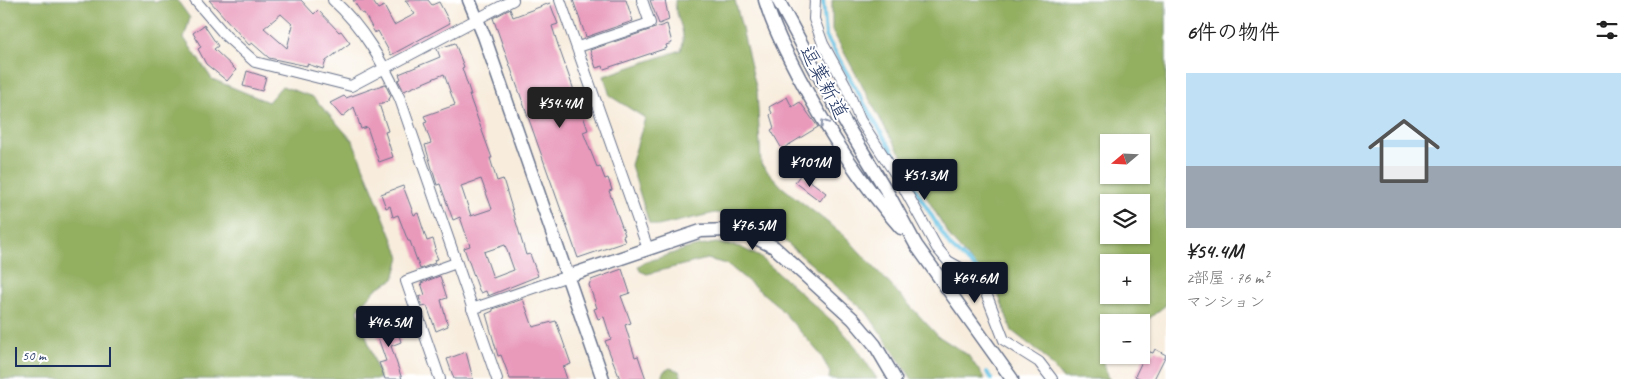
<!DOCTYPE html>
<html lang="ja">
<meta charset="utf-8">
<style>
body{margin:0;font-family:Caveat,"Klee One",sans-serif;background:#f2f2f2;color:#222;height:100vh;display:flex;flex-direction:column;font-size:19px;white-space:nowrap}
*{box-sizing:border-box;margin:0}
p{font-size:16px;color:#767676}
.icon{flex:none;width:28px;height:28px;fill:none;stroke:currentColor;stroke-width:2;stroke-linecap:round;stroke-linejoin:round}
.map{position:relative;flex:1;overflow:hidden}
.details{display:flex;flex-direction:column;background:#fff;width:475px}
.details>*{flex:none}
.needle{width:32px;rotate:251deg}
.controls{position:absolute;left:1100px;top:134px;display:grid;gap:10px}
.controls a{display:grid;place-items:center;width:50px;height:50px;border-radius:0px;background:#fff;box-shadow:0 1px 4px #0004;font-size:25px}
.scale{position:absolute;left:15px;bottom:12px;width:96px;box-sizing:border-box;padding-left:5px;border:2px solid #1b2f5e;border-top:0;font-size:14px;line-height:18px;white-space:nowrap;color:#1b2f5e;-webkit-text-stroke:4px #fff;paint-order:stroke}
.price{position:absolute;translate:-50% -42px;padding:0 11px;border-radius:5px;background:#111827;color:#fff;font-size:16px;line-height:32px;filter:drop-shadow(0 1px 2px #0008)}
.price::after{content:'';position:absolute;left:50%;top:30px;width:15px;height:11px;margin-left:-8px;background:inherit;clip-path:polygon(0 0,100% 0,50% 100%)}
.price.on{background:#222;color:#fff}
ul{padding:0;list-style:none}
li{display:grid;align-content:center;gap:10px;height:265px;padding:0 20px}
li span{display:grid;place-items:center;height:155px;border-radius:0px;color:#555}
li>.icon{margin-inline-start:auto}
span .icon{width:90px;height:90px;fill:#fffc;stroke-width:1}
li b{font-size:21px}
h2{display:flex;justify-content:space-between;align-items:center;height:60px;padding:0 20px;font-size:21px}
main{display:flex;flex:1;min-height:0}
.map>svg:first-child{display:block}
.forest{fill:#93af61;stroke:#576f60;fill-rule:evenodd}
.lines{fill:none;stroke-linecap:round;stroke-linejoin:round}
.stream{stroke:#66c2e4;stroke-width:4}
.building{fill:#e99abb;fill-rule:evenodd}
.minor-casing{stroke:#68728a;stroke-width:12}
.tertiary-casing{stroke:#68728a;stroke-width:15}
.minor{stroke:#fff;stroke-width:10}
.tertiary{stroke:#fff;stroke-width:12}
.oneway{stroke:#8d97ae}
.labels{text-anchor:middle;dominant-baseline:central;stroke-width:4;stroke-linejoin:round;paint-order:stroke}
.street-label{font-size:20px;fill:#1b2f5e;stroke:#fff}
</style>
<main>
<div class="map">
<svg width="1166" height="379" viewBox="0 0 1166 379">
<rect width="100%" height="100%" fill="#fff"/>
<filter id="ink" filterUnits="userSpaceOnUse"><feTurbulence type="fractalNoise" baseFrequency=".02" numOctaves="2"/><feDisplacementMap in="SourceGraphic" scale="10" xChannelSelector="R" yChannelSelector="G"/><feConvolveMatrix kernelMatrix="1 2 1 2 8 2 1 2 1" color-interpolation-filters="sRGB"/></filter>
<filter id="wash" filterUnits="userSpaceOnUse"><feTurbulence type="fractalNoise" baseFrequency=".0096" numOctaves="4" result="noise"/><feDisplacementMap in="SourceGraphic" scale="20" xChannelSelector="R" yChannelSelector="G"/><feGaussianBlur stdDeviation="1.12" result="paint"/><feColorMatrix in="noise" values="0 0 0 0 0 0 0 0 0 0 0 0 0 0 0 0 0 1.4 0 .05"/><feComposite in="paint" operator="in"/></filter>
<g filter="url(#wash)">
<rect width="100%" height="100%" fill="#f8eddd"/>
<!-- forest -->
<path class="forest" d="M0 0H153L156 2 162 0H177L190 18 184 38 212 79 268 102 282 86 313 97 353 141 400 257 394 279 377 288 358 310 380 379H0Z
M675 0H735L757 91 761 164 782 187 845 236 938 336 968 355 985 379H912L867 313 780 237 749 216 715 213 658 226 649 223 631 165 645 118 610 96 604 76 681 50C688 29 675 20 675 0Z
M832 0H1166V305L1141 325V322H1109V353L1103 358 1107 376 1110 379H1063L1043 355 1012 331 997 291 952 240 884 126 832 30ZM1109 142H1141V175H1109ZM1109 202H1141V235H1109ZM1141 262V295H1109V262Z
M716 243 740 247 760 257 839 327 856 347 877 379H829L830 372 820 354 777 305 727 264 707 259 647 274 640 271 638 266 643 263 689 248Z
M670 368 679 371 682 379H661L663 372Z"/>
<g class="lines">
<!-- stream -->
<path class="stream" d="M823 0 826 36 873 119 950 246 988 279
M987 372 991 379"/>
</g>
<g id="blocks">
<!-- building -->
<path class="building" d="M209 0H301L314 14 318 10 339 32 341 31 350 43 326 61 323 69 307 64V66L269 58 252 43 249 45ZM281 14 293 25 287 48 264 28Z
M353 0H372L378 9 384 6 394 25 415 14 405 0H428L432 5 439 2 450 23 391 55 378 31 375 33 364 13 362 14Z
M573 0H626L633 21 586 37Z
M650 0H665L669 20 659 24Z
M550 3 558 24 552 26 558 45 588 130 583 132 597 167 600 166 605 179 608 178 612 190 609 191 625 235 623 236 625 242 578 258 493 18 510 9 513 17Z
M667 24 672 43 666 45 667 48 604 69 603 66 596 68 590 50Z
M204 25 218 46 214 49 236 70 227 81 206 64 198 49 201 47 193 33Z
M455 43 464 67 462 68 471 95H469L492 158H490L497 181 503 179 526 255 530 254 538 276 488 296 486 291 481 293 479 290 464 248 470 246 460 217 453 220 440 184 437 185 425 145 431 143 424 123 427 122 424 116 455 105 444 74 404 91 398 80 401 79 399 74 440 57 437 49ZM481 179 492 209 471 216 461 186ZM505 245 514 270 493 278 484 252Z
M247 71 266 77 262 91 243 86Z
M385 84 391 96 388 101 379 104 388 131 385 132 393 157 379 162 367 127 361 129 354 107 342 117 330 103 344 96 346 98Z
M787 97 792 107 800 102 818 127 782 149 771 130 774 128 770 115 772 113 769 107Z
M801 174 826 193 820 201 795 182Z
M403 186 414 215 418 213 427 241 433 239 436 249 434 250 438 259 434 260 435 263 420 269 410 241H408L398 215 393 217 390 206 386 208 381 194Z
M622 269 630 293 621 296 631 323 625 325 635 357 638 356 646 379H620L605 341 611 339 604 317 598 319 594 309 597 308 589 285 591 280Z
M440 276 447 298 441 300 448 326 436 331 427 306 422 307 419 297 425 295 421 283Z
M523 299 533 327 556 321 571 364 563 367 567 379H510L501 355 498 356 486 314 493 311V309Z
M397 318 401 331 398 332 401 342 391 346 402 379H385L379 363 386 361 374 326Z
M1155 349 1166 355 1154 379H1141L1135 376 1147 351 1153 353Z
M466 352 473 379H454L447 359Z"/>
</g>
</g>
<g filter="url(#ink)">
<use href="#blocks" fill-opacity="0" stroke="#68728a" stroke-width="1"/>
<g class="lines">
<defs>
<path id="minor" d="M195 0 226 36 255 62 351 86 513 0
M333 0C363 27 383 63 400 99L497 379
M560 0 648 249
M815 0 814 19 823 44 845 84 860 120 900 181 937 248 948 261 966 271 984 288 1004 340 1039 362 1052 379
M578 47 650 23 642 0
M472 309 568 276
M440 379 406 281 456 263"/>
<path id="tertiary" d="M469 0 484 36 603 379
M765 0C773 27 786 52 799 77 828 132 860 182 901 228
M778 0 835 106 889 195 916 245 1012 379
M568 276 701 231 728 230 748 234 774 247 853 319 875 345 895 379"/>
</defs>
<!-- minor casing -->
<use href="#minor" class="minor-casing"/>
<!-- tertiary casing -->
<use href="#tertiary" class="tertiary-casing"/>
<!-- minor -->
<use href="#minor" class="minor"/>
<!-- tertiary -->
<use href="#tertiary" class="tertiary"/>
</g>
<!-- one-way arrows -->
<defs><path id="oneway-chevron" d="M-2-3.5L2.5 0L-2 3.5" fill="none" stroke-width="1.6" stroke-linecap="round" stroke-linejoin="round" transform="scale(1.25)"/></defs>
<use class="oneway" href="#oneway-chevron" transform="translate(824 123) rotate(-122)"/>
</g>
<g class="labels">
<!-- street labels -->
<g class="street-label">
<text transform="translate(824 82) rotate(62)">逗葉新道</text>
</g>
</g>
</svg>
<div class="controls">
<a><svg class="needle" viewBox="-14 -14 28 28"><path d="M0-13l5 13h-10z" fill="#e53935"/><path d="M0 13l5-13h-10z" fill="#767676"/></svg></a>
<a><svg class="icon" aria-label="layers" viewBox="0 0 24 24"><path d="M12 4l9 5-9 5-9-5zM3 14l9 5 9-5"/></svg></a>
<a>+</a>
<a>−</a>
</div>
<div class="scale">50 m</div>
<b class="price on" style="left:560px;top:129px">¥54.4M</b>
<b class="price" style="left:810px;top:188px">¥101M</b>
<b class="price" style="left:925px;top:201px">¥51.3M</b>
<b class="price" style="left:753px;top:251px">¥76.5M</b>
<b class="price" style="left:975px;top:304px">¥64.6M</b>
<b class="price" style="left:389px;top:348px">¥46.5M</b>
</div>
<section class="details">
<h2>6件の物件<svg class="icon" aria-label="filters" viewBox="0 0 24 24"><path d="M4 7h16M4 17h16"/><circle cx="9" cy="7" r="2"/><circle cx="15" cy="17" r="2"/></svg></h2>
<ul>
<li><span style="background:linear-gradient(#bfe0f5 60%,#9aa5b1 0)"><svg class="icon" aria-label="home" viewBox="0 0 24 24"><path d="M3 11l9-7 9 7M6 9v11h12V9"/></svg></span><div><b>¥54.4M</b><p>2部屋 · 76 m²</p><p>マンション</p></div></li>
</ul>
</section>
</main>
